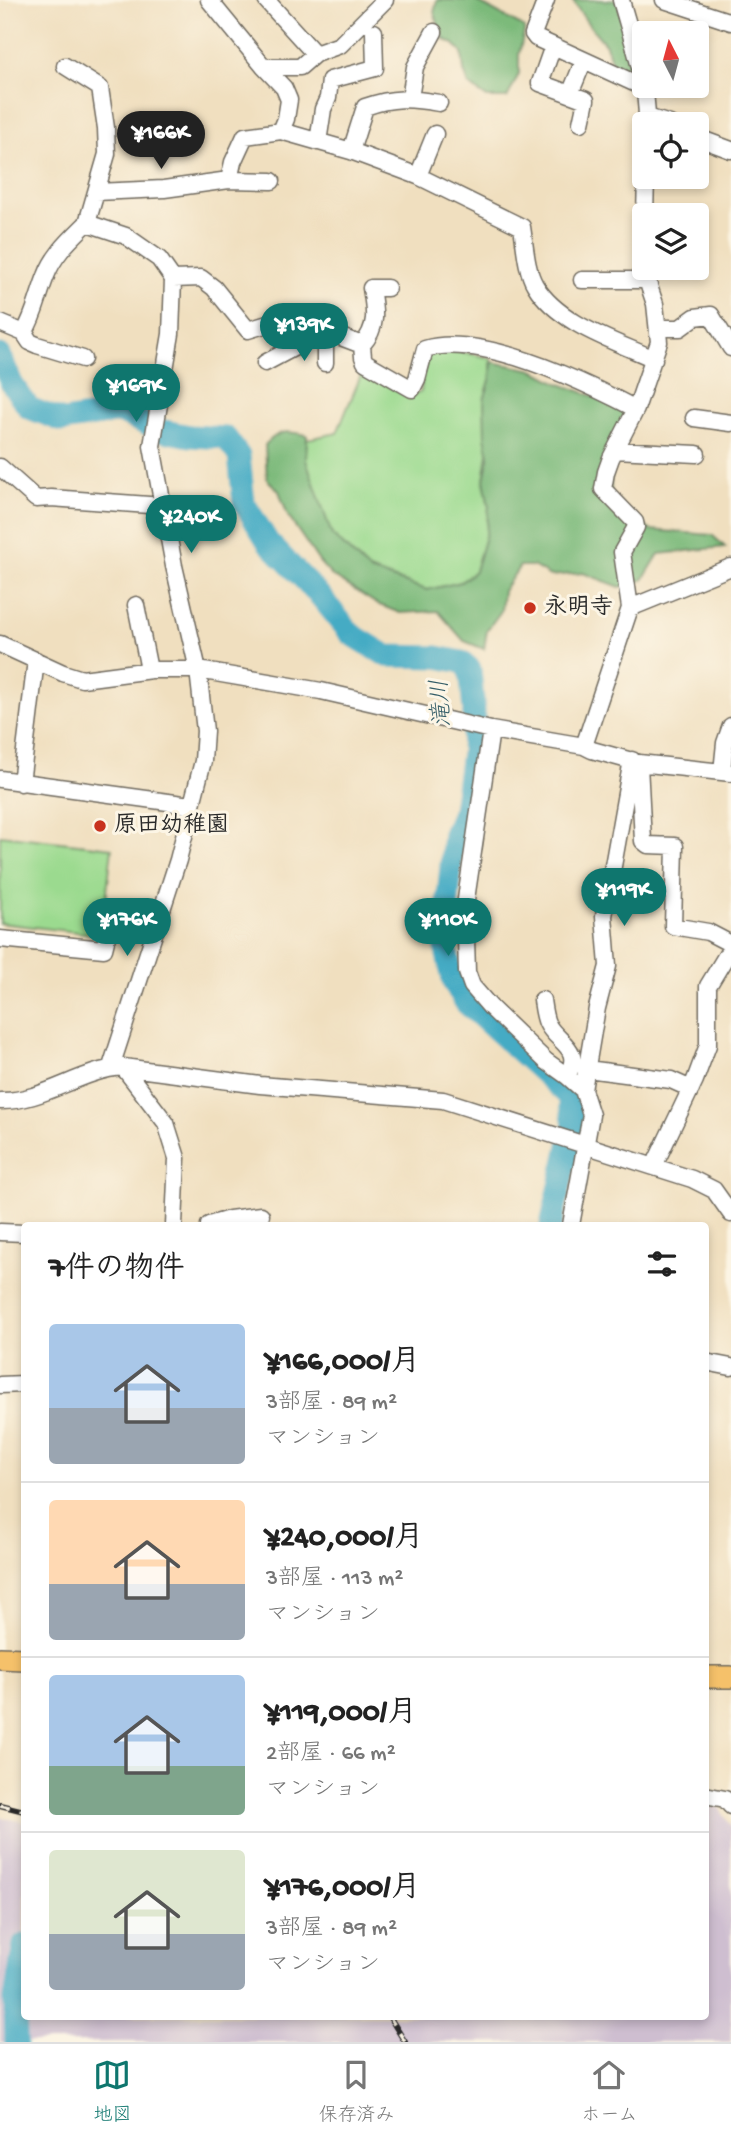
<!DOCTYPE html>
<html lang="ja">
<meta charset="utf-8">
<style>
body{margin:0;font-family:"Gochi Hand","Klee One",sans-serif;background:#f6f6f6;color:#222;height:100vh;display:flex;flex-direction:column;font-size:26px;white-space:nowrap}
*{box-sizing:border-box;margin:0}
p{font-size:23px;color:#767676}
.icon{flex:none;width:38px;height:38px;fill:none;stroke:currentColor;stroke-width:2;stroke-linecap:round;stroke-linejoin:round}
.map{position:relative;flex:1;overflow:hidden}
.details{position:absolute;left:21px;top:1222px;width:688px;height:798px;display:flex;flex-direction:column;background:#fff;border-radius:7px;box-shadow:0 4px 10px #0003}
.details>*{flex:none}
.needle{width:46px;rotate:354deg}
.tools{position:absolute;left:632px;top:21px;display:grid;gap:14px}
.tools a{display:grid;place-items:center;width:77px;height:77px;border-radius:7px;background:#fff;box-shadow:0 4px 10px #0003;font-size:35px}
.price{position:absolute;translate:-50% -60px;padding:0 16px;border-radius:24px;background:#0f766e;color:#fff;font-size:23px;line-height:46px;filter:drop-shadow(0 2px 4px #0008)}
.price::after{content:'';position:absolute;left:50%;top:42px;width:21px;height:16px;margin-left:-10px;background:inherit;clip-path:polygon(0 0,100% 0,50% 100%)}
.price.on{background:#222;color:#fff}
ul{padding:0;list-style:none}
li{display:flex;align-items:center;gap:21px;height:175px;padding:0 28px}
li+li{border-top:2px solid #e0e0e0}
li span{display:grid;place-items:center;flex:none;width:196px;height:140px;border-radius:7px;color:#555}
li>.icon{margin-inline-start:auto}
span .icon{width:84px;height:84px;fill:#fffc;stroke-width:1}
li b{font-size:30px}
h2{display:flex;justify-content:space-between;align-items:center;height:84px;padding:0 28px;font-size:30px}
.menu{display:flex;justify-content:space-around;align-items:center;height:98px;border-top:2px solid #e0e0e0;background:#fff;font-size:19px;color:#767676}
.menu a{display:grid;justify-items:center;gap:4px}
.menu .on{color:#0f766e}
.map>svg:first-child{display:block}
.industrial{fill:#cebed0}
.green{fill:#9bda8f;stroke:#63825d;stroke-width:2}
.forest{fill:#7cba7a;stroke:#547252;stroke-width:2}
.lines{fill:none;stroke-linecap:round;stroke-linejoin:round}
.river{stroke:#45abc4;stroke-width:23}
.minor-casing{stroke:#706a5f;stroke-width:19}
.major-casing{stroke:#706a5f;stroke-width:24}
.minor{stroke:#fff;stroke-width:16}
.major{stroke:#f5c16b;stroke-width:21}
.rail-casing{stroke:#2b2b2b;stroke-width:6}
.rail{stroke:#fcf5e5;stroke-width:3.5;stroke-dasharray:10;stroke-linecap:butt}
.poi-dot{fill:#c8321e;stroke:#fcf5e5;stroke-width:2.5}
.labels{text-anchor:middle;dominant-baseline:central;stroke-width:6;stroke-linejoin:round;paint-order:stroke}
.poi-label{font-size:23px;font-weight:bold;fill:#2b2b2b;stroke:#fcf5e5;text-anchor:start}
.water-label{font-size:24px;font-style:italic;fill:#355e68;stroke:#fcf5e5}
</style>
<div class="map">
<svg width="731" height="2042" viewBox="0 0 731 2042">
<rect width="100%" height="100%" fill="#fcf5e5"/>
<filter id="ink" filterUnits="userSpaceOnUse"><feTurbulence type="fractalNoise" baseFrequency=".0143" numOctaves="2"/><feDisplacementMap in="SourceGraphic" scale="14" xChannelSelector="R" yChannelSelector="G"/><feConvolveMatrix kernelMatrix="1 2 1 2 8 2 1 2 1" color-interpolation-filters="sRGB"/></filter>
<filter id="wash" filterUnits="userSpaceOnUse"><feTurbulence type="fractalNoise" baseFrequency=".00686" numOctaves="4" result="noise"/><feDisplacementMap in="SourceGraphic" scale="28" xChannelSelector="R" yChannelSelector="G"/><feGaussianBlur stdDeviation="1.57" result="paint"/><feColorMatrix in="noise" values="0 0 0 0 0 0 0 0 0 0 0 0 0 0 0 0 0 1.4 0 .05"/><feComposite in="paint" operator="in"/></filter>
<g filter="url(#wash)">
<rect width="100%" height="100%" fill="#f0dfbf"/>
<!-- industrial -->
<path class="industrial" d="M705 1803 719 1807 731 1827V2042H0V1817L24 1822V2016H705Z"/>
<!-- green -->
<path class="green" d="M434 346 491 358V377L484 402 488 453 484 481 489 507 486 533 475 571 461 582 427 590 369 570 332 535 305 466 307 439 337 433 364 368C378 377 405 403 421 392L425 349Z
M0 835 112 848 102 935 0 923Z"/>
<!-- forest -->
<path class="forest" d="M437 0H474L525 28 519 54V74L507 98H487L469 85 464 71 462 53 454 44 444 39 434 12Z
M572 0H617L635 65 633 79 621 75 612 64 606 45 589 25Z
M492 362 534 370 558 383 631 410 610 459 611 494 626 511 650 530 712 535 725 547 659 554 643 580 620 587 583 573 550 576 533 566H520L503 591 501 611 487 630 484 649 464 641 438 611 400 613 377 604 331 575 320 563 288 516 279 491 267 479 265 445C279 429 288 431 307 435L306 460 332 535 370 571 427 590 461 582 475 571 486 533 489 507 484 480 489 456 485 437 484 400 491 377Z"/>
<g class="lines">
<!-- river -->
<path class="river" d="M0 355 12 384 29 408 63 421 120 412 159 430 190 436 226 438 239 456 244 503 268 542 320 596 351 634 387 656 437 657 462 662 470 669 474 711 472 753 464 810 454 834 444 941 454 983 466 1003 569 1096 574 1124 551 1225
M16 2042 15 1999 24 1945"/>
</g>
</g>
<g filter="url(#ink)">
<g class="lines">
<defs>
<path id="minor" d="M209 0 264 67 284 88 289 100 286 119 281 131 245 136 233 162 229 180 272 181
M266 0 315 54
M546 0 533 34 536 38 643 87
M621 0C632 40 648 83 647 124
M664 0 731 22
M553 46 540 83 586 100 581 123
M65 66 100 88 106 128 107 154 87 223
M264 67H300L315 54 340 45 385 0
M570 94 584 60
M410 98 415 67 434 32
M647 117 670 124
M281 131 351 151 418 176 522 227C525 245 526 270 535 285 558 324 615 341 654 359
M696 137 731 150
M318 142 323 109 328 98 330 80 375 68 374 32
M351 151 365 107C393 97 410 98 439 103
M418 176 435 134
M96 192 164 189 229 180
M645 215 646 177
M173 279 201 278 214 288 248 330 297 315 325 331 362 345 363 357 365 362 412 389 417 379 425 349C481 332 586 383 636 409
M582 280H647
M0 323 24 333C35 315 38 296 46 276 54 254 71 239 87 223L126 236 159 259 173 279 171 334 152 446 174 566 198 670 205 731 203 761 178 860 111 1067
M659 328H680L695 317 711 315 731 348
M24 333 30 342 37 345 83 359
M362 345C378 327 375 311 371 288H387
M265 363 325 331V363
M694 418 731 423
M615 450 697 454
M0 467 36 499 51 498 163 506
M136 605 149 670
M630 608 731 567
M0 644 63 673 82 679 151 670H198L321 691 491 730 584 746 592 750 639 763 731 773
M491 730 465 906 467 972 472 986 491 1008 546 1061 567 1076 583 1090 591 1115 571 1225
M584 746 630 608 622 552 636 527 635 522 603 489 606 472 611 458 636 409 659 342 655 304 647 280 646 268
M639 765 643 841 648 845 675 846 673 926 708 932 731 944
M722 772 725 743 731 726
M0 779 190 805
M21 783 36 660
M0 939 104 949 111 921 155 932
M542 1000C543 1007 544 1016 547 1023 556 1043 584 1047 567 1076
M123 1067 166 1123 177 1158 174 1225
M587 1069 671 1080 691 1089
M583 1090 597 1008 608 966 604 916 632 760
M0 1101C43 1102 80 1070 123 1067L260 1085 443 1100 692 1179 714 1190 731 1214
M654 1166 695 1080 708 1045V986L731 948
M209 1225 230 1219 261 1215
M0 1232 24 1233
M705 1362 731 1367
M0 1385 24 1384
M705 1795 725 1799 731 1806"/>
<path id="major" d="M0 1658 24 1659
M705 1677H731"/>
</defs>
<!-- minor casing -->
<use href="#minor" class="minor-casing"/>
<!-- major casing -->
<use href="#major" class="major-casing"/>
<!-- minor -->
<use href="#minor" class="minor"/>
<!-- major -->
<use href="#major" class="major"/>
<defs>
<path id="rail" d="M0 1805 24 1811
M389 2016 405 2042"/>
</defs>
<!-- rail casing -->
<use href="#rail" class="rail-casing"/>
<!-- rail -->
<use href="#rail" class="rail"/>
</g>
</g>
<!-- markers -->
<g class="poi-dot">
<circle cx="530" cy="608" r="7"/>
<circle cx="100" cy="826" r="7"/>
</g>
<g class="labels">
<!-- poi labels -->
<g class="poi-label">
<text x="544" y="608">永明寺</text>
<text x="114" y="826">原田幼稚園</text>
</g>
<!-- water labels -->
<g class="water-label">
<text transform="translate(443 703) rotate(-94)">滝川</text>
</g>
</g>
</svg>
<div class="tools">
<a><svg class="needle" viewBox="-14 -14 28 28"><path d="M0-13l5 13h-10z" fill="#e53935"/><path d="M0 13l5-13h-10z" fill="#767676"/></svg></a>
<a><svg class="icon" aria-label="locate" viewBox="0 0 24 24"><circle cx="12" cy="12" r="6"/><path d="M12 2v4M12 18v4M2 12h4M18 12h4"/></svg></a>
<a><svg class="icon" aria-label="layers" viewBox="0 0 24 24"><path d="M12 4l9 5-9 5-9-5zM3 14l9 5 9-5"/></svg></a>
</div>
<b class="price on" style="left:161px;top:171px">¥166K</b>
<b class="price" style="left:304px;top:363px">¥139K</b>
<b class="price" style="left:136px;top:424px">¥169K</b>
<b class="price" style="left:191px;top:555px">¥240K</b>
<b class="price" style="left:624px;top:928px">¥119K</b>
<b class="price" style="left:127px;top:958px">¥176K</b>
<b class="price" style="left:448px;top:958px">¥110K</b>
<section class="details">
<h2>7件の物件<svg class="icon" aria-label="filters" viewBox="0 0 24 24"><path d="M4 7h16M4 17h16"/><circle cx="9" cy="7" r="2"/><circle cx="15" cy="17" r="2"/></svg></h2>
<ul>
<li><span style="background:linear-gradient(#a9c7e8 60%,#9aa5b1 0)"><svg class="icon" aria-label="home" viewBox="0 0 24 24"><path d="M3 11l9-7 9 7M6 9v11h12V9"/></svg></span><div><b>¥166,000/月</b><p>3部屋 · 89 m²</p><p>マンション</p></div></li>
<li><span style="background:linear-gradient(#ffd9b3 60%,#9aa5b1 0)"><svg class="icon" aria-label="home" viewBox="0 0 24 24"><path d="M3 11l9-7 9 7M6 9v11h12V9"/></svg></span><div><b>¥240,000/月</b><p>3部屋 · 113 m²</p><p>マンション</p></div></li>
<li><span style="background:linear-gradient(#a9c7e8 65%,#7fa58c 0)"><svg class="icon" aria-label="home" viewBox="0 0 24 24"><path d="M3 11l9-7 9 7M6 9v11h12V9"/></svg></span><div><b>¥119,000/月</b><p>2部屋 · 66 m²</p><p>マンション</p></div></li>
<li><span style="background:linear-gradient(#dfe7d0 60%,#9aa5b1 0)"><svg class="icon" aria-label="home" viewBox="0 0 24 24"><path d="M3 11l9-7 9 7M6 9v11h12V9"/></svg></span><div><b>¥176,000/月</b><p>3部屋 · 89 m²</p><p>マンション</p></div></li>
</ul>
</section>
</div>
<nav class="menu">
<a class="on"><svg class="icon" aria-label="map" viewBox="0 0 24 24"><path d="M3 6l6-2 6 2 6-2v14l-6 2-6-2-6 2zM9 4v14M15 6v14"/></svg>地図</a>
<a><svg class="icon" aria-label="saved" viewBox="0 0 24 24"><path d="M7 4h10v16l-5-4-5 4z"/></svg>保存済み</a>
<a><svg class="icon" aria-label="home" viewBox="0 0 24 24"><path d="M3 11l9-7 9 7M6 9v11h12V9"/></svg>ホーム</a>
</nav>
